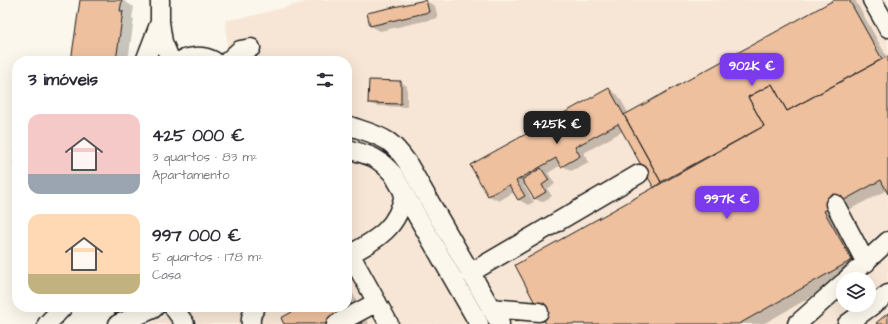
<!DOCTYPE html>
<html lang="pt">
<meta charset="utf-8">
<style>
body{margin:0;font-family:"Architects Daughter",sans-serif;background:#f2f2f3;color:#2b2b33;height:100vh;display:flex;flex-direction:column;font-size:15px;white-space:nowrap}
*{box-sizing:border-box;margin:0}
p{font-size:13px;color:#7c7c81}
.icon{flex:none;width:22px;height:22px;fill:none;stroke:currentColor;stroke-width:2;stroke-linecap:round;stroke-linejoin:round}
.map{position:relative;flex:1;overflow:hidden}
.details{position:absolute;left:12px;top:56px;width:340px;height:256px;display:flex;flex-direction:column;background:#fff;border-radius:16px;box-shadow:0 4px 16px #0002}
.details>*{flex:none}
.tools{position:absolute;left:836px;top:272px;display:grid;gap:8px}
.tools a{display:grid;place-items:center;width:40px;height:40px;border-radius:50%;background:#fff;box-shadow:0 4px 16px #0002;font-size:20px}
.price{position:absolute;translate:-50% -34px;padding:0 9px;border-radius:8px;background:#7c3aed;color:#fff;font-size:13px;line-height:26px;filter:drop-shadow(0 1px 2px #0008)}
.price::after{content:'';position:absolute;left:50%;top:24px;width:12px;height:9px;margin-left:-6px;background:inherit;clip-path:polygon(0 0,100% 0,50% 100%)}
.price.current{background:#222;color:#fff}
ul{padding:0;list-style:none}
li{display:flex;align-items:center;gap:12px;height:100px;padding:0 16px}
li span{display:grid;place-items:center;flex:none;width:112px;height:80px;border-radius:12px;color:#555}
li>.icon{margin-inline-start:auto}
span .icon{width:48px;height:48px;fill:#fffc;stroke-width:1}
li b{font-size:17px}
h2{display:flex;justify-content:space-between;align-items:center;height:48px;padding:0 16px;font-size:17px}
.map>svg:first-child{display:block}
.built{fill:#f7e6d5;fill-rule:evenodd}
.shadow{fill:#0003}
.building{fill:#eec09e;stroke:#1c1c1c}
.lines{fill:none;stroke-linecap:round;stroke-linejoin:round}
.minor-casing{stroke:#1c1c1c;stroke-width:21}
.minor{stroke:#fbf7ec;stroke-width:18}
</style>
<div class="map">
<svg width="888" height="324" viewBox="0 0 888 324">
<rect width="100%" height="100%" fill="#fbf7ec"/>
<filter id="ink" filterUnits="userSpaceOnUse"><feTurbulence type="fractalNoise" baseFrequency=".025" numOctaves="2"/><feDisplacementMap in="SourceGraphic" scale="8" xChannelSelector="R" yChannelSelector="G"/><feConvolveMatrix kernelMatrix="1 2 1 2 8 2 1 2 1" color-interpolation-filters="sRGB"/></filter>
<g filter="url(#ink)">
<!-- built -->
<path class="built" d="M314 0H888V324H146L162 318 171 307H347V61H237L227 47 226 20 247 17ZM843 279H869V305H843Z"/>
<!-- shadow -->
<path class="shadow" d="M81 0H122L134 7 132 18 134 19 128 61H72Z
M836 0H855L887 57H888V192L887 190 835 217 864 267 763 324H547L655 188 623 131 584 153 589 162 571 171 561 165 548 173 555 184 547 189 552 196 542 202 535 199 526 185 524 186 534 202 528 205 519 200 514 192 499 201 489 196 472 165 609 89 618 95 629 114Z
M426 1 435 6 438 18 380 31 371 26Z
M401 82 407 86V107L376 106 369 103Z
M347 116 360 121 348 161H347Z
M347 290 353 294 369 324H285L303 307H347Z
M112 307H138L122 317 116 313Z"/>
<!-- building -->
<path class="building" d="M80 0H122L120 11H123L116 61H71Z
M425 0H426L429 12 370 26 367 13Z
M834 0H849L882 59 787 111 772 84 748 97 764 126 661 182 624 115Z
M888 56V194L881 180 824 211 852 260 739 324H546L515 265 764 126 748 97 772 84 787 111Z
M369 80 401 81V104L368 103Z
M609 88 661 182 654 188 618 124 575 147 580 156 561 167 556 158 516 181 525 196 518 200 509 185 488 196 470 165Z
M17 132V165H14Z
M541 168 549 180 542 185 546 192 534 199 522 180Z
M347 297 362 324H284L281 318 301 307H347Z
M110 307H126L115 314Z
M888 313V324H877L876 323Z"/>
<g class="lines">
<defs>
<path id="minor" d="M872 0 888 28
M160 22 163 42 171 61
M145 61 160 22V0
M179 61C189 56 203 55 214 61
M228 61 240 50 251 48
M347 125C361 130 378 134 389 142 396 147 402 155 407 162L500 324
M347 149C369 155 377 156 393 174L479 324
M835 204 866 263
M350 254 389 324
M347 256C376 240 399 228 404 193
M470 273 639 174
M847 279 888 241
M173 307 185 324
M490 308 539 312
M47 324 63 307
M118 324 153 309 155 307
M251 324C250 317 252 312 256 307
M336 324 377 302
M797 324 843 283
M847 324 888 294"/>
</defs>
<!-- minor casing -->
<use href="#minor" class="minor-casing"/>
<!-- minor -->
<use href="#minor" class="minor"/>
</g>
</g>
</svg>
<div class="tools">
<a><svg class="icon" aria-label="layers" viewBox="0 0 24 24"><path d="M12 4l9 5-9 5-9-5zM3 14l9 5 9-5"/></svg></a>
</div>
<b class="price" style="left:752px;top:87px">902K €</b>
<b class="price current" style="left:557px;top:145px">425K €</b>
<b class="price" style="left:727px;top:220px">997K €</b>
<section class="details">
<h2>3 imóveis<svg class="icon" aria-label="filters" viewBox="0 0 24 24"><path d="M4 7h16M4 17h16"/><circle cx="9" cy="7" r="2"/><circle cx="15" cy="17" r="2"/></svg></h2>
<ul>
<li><span style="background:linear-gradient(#f6c9c9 75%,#9aa5b1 0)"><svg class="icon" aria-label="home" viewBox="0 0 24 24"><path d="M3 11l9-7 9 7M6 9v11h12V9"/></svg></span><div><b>425 000 €</b><p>3 quartos · 83 m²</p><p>Apartamento</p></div></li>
<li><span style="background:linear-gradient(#ffd9b3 75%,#c2b280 0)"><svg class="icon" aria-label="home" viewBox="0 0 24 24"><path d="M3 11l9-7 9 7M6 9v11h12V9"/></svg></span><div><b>997 000 €</b><p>5 quartos · 178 m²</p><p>Casa</p></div></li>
</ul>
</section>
</div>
